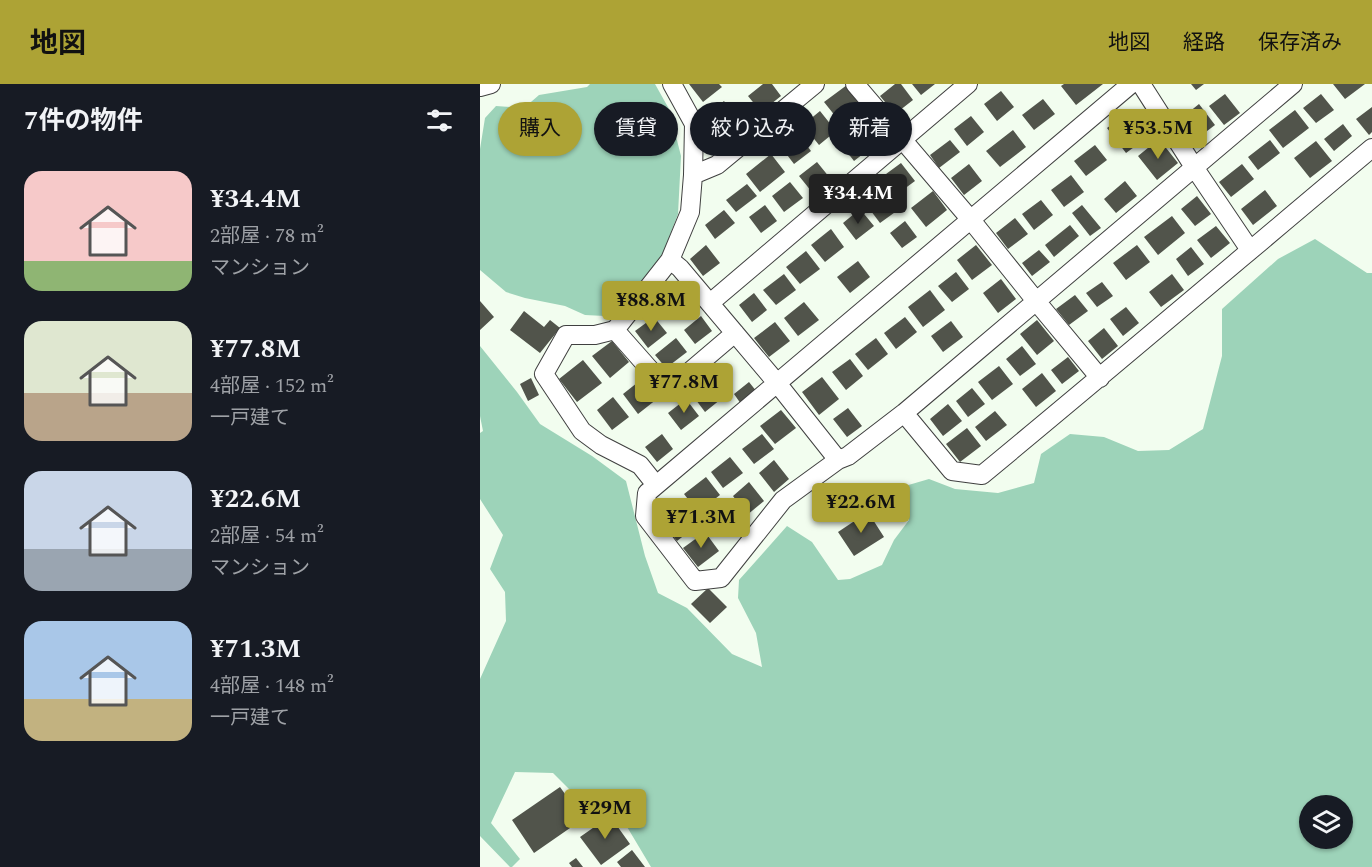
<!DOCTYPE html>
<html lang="ja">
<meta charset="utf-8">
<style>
body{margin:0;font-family:Spectral,"Noto Sans JP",serif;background:#242831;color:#f1f3f6;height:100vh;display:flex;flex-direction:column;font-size:22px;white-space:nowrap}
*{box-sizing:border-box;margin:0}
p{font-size:20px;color:#9ea1a6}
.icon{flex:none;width:33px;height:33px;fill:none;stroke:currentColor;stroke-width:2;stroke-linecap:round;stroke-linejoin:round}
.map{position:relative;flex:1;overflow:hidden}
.drawer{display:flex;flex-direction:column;background:#171b24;width:480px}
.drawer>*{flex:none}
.top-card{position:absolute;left:18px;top:18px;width:570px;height:54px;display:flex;gap:12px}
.buttons{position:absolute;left:819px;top:711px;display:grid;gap:12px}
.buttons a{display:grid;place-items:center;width:54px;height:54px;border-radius:50%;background:#171b24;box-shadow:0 2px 4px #0004;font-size:30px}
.price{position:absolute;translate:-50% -51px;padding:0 14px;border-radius:6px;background:#ada335;color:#111;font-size:20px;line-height:39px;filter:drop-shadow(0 2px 3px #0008)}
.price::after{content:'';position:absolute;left:50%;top:36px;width:18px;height:14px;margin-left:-9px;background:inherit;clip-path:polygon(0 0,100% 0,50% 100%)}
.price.selected{background:#222;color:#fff}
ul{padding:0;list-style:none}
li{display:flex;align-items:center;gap:18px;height:150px;padding:0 24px}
li span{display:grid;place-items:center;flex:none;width:168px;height:120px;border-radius:18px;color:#555}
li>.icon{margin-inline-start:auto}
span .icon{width:72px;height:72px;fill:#fffc;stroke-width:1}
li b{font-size:26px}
h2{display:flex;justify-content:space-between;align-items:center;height:72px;padding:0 24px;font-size:26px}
.pill{padding:0 21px;border-radius:27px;background:#171b24;box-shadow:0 2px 4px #0004;font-size:21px;line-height:54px}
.pill.selected{background:#ada335;color:#111}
header{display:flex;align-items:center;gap:36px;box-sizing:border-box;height:84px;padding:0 30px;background:#ada335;color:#111}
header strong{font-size:28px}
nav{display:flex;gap:33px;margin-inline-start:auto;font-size:21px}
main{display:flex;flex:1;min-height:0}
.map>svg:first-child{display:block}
.forest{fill:#9dd3b9;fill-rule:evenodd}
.building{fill:#51544b}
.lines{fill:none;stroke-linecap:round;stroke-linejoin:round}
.street-casing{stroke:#404040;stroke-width:20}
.street{stroke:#fff;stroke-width:18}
</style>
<header>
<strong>地図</strong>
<nav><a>地図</a><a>経路</a><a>保存済み</a></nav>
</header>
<main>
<section class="drawer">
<h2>7件の物件<svg class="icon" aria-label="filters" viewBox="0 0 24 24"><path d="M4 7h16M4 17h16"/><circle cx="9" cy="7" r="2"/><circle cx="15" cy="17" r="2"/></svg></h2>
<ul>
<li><span style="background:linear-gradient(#f6c9c9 75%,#8fb573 0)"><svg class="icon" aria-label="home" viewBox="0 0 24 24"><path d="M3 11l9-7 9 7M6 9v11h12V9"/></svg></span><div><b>¥34.4M</b><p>2部屋 · 78 m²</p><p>マンション</p></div></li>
<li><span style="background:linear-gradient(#dfe7d0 60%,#b9a48a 0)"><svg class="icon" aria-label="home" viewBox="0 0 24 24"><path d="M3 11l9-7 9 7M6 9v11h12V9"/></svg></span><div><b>¥77.8M</b><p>4部屋 · 152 m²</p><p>一戸建て</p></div></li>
<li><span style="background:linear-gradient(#c9d6e8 65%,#9aa5b1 0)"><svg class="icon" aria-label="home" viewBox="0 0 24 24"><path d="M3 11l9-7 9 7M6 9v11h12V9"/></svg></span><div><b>¥22.6M</b><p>2部屋 · 54 m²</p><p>マンション</p></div></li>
<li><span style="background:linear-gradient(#a9c7e8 65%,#c2b280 0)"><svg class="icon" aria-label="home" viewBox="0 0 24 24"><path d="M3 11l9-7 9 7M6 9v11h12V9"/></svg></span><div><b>¥71.3M</b><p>4部屋 · 148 m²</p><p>一戸建て</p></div></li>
</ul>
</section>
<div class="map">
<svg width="892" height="783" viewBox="0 0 892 783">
<rect width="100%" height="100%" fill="#f2fdef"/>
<!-- forest -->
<path class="forest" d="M110 0H175L189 25 201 72 198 130 182 172 136 227 125 232 105 231 85 222 45 214 26 208 0 186V65L5 34 16 22 44 24 59 11 107 3Z
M835 155 887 189H892V783H171L134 721H105L73 689 35 688 11 739 40 775 32 783H30L0 752V595L26 537 25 508 10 485 23 451 0 415V349L3 347 0 332V262L37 308 60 340 112 372 146 397 165 472 178 509 207 524 252 570 282 583 276 549 258 514 259 496 307 442 332 458 358 496 370 495 402 481 414 456 429 436 425 402 449 395 475 405 518 409 554 399 561 370 590 350 624 353 658 367 689 366 723 345 742 272V225L798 175ZM830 722H862V754H830Z"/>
<!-- building -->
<path class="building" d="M209 0H239L242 3 223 18Z
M283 0H292L301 12 281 28 268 12Z
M415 0H421L433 16 415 30 400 12Z
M432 0H455L441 11Z
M584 0H623L596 21 581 2Z
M711 0H724L716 6Z
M853 0H885L865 15Z
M367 1 383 20 360 38 344 18Z
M521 7 534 23 517 37 504 20Z
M745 10 760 29 744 41 729 22Z
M841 10 854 26 836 39 823 24Z
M563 15 575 30 554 46 542 31Z
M244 17 258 36 237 53 223 34Z
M719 20 735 41 714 57 698 37Z
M892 23V48L889 51 876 35Z
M815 26 829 44 803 64 789 46Z
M340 27 356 47 339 61 323 41Z
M646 30 665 55 646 69 627 44Z
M491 32 504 48 487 62 474 45Z
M863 40 872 52 854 67 844 55Z
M383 41 397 59 374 77 360 59Z
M315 46 331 67 314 80 298 59Z
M533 46 546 63 520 83 506 67Z
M679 55 698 79 677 96 658 72Z
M470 56 480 68 459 84 450 71Z
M790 56 800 69 778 86 768 73Z
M836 57 852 77 830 94 814 74Z
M615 61 627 76 606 92 594 77Z
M291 70 305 88 280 108 266 90Z
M337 78 354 99 336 113 319 92Z
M421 79 435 97 420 108 406 90Z
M489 80 502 97 484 111 471 94Z
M762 80 774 95 751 113 739 98Z
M591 91 604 108 584 123 571 106Z
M645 97 657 112 636 129 624 115Z
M310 98 323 114 304 128 292 112Z
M267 100 277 112 256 128 246 116Z
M402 105 418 126 400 139 385 119Z
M785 106 797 122 773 141 761 125Z
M453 107 467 126 446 143 431 124Z
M717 112 731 130 715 142 701 125Z
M561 116 573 131 554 146 542 130Z
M285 121 297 137 281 149 269 133Z
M602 121 621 144 610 152 592 129Z
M380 125 394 142 376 156 363 139Z
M244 126 255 139 235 155 225 141Z
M692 132 705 149 678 171 664 153Z
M535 134 548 150 528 165 516 149Z
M425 137 437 153 422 164 410 149Z
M590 141 599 152 574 173 565 161Z
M736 142 750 159 731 174 717 156Z
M351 145 364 163 345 178 331 161Z
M226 161 240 179 223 192 210 175Z
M496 161 512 181 492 196 477 176Z
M657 161 670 178 646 196 633 179Z
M711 163 724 180 708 192 696 175Z
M559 166 570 178 552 192 542 179Z
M326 167 340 185 320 200 306 183Z
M378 177 390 193 370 209 357 193Z
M476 188 489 205 472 218 458 202Z
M304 190 316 206 296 221 283 206Z
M692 190 704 206 681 223 669 208Z
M521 195 536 215 518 229 503 209Z
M193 197 200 204 188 217 181 211Z
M622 198 633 212 617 223 606 209Z
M450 206 465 226 443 243 428 223Z
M274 209 287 226 272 238 259 221Z
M595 211 608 227 589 241 576 225Z
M0 217 14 233 0 246Z
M324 218 339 236 318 252 304 234Z
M646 223 659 239 643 252 630 235Z
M44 227 64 243 70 236 80 244 60 269 30 246Z
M221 232 232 247 215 260 204 246Z
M174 233 187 249 168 264 155 247Z
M425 233 437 248 416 265 404 249Z
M557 236 574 257 557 271 540 250Z
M471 237 483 253 463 268 451 252Z
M295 238 310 257 289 273 274 254Z
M624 244 638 262 622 275 608 257Z
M196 254 207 268 186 284 175 271Z
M396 254 408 270 388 286 375 270Z
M132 257 149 278 130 294 112 272Z
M542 262 556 280 540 292 526 275Z
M588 273 599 287 582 300 571 286Z
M370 275 383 292 366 306 352 288Z
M103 276 122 299 97 318 79 295Z
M519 282 533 300 512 316 498 298Z
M562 289 576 307 556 323 542 305Z
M342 293 359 315 339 331 322 308Z
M51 294 59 311 48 317 40 300Z
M162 295 177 315 158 330 143 310Z
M234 295 246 311 225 328 213 312Z
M269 298 277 308 261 320 254 310Z
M492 304 505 320 488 333 476 317Z
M133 313 149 333 132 346 117 326Z
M206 315 219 332 201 346 188 329Z
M468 320 482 337 463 352 450 335Z
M368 324 382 342 367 353 353 335Z
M301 326 316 344 295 360 280 342Z
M515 327 527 341 506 357 495 343Z
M487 344 501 362 480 378 466 360Z
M182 350 193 365 177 378 165 363Z
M282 350 294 365 274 380 262 365Z
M250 373 263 389 243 404 231 388Z
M294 376 309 395 294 408 279 389Z
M226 393 240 411 218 428 204 410Z
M269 398 284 417 267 431 253 412Z
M202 416 220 439 197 457 179 434Z
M388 428 404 453 374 472 358 448Z
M225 448 239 467 218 483 203 464Z
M228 504 247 523 230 539 211 520Z
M80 703 103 735 54 769 32 736Z
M130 732 150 760 121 781 100 753Z
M152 766 165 783H141L137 778Z
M96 774 103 783H92L89 779Z"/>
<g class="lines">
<defs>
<path id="street" d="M375 0 491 136 556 217 620 294
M651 0 167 409 165 432 215 497 241 494 303 416 358 376 368 372 424 329 813 0
M661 0 714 83 770 166
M0 3 11 0
M213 91 237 81 335 0
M190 176 200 184 297 299 358 376
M230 219 488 0
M135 246 188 306 255 249
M424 329 472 387 502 391C633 283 762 173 892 64
M176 401 160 381 121 361 102 347 64 290 86 251H115L135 246 190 176 210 128 213 91 214 40 192 0"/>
</defs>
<!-- street casing -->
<use href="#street" class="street-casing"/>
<!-- street -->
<use href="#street" class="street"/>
</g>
</svg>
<div class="buttons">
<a><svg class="icon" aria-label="layers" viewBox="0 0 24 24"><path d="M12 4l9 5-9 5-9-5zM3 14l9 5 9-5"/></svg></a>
</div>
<b class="price" style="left:678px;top:76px">¥53.5M</b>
<b class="price selected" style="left:378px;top:141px">¥34.4M</b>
<b class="price" style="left:171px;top:248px">¥88.8M</b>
<b class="price" style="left:204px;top:330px">¥77.8M</b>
<b class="price" style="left:381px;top:450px">¥22.6M</b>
<b class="price" style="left:221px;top:465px">¥71.3M</b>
<b class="price" style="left:125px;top:756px">¥29M</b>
<div class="top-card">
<a class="pill selected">購入</a>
<a class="pill">賃貸</a>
<a class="pill">絞り込み</a>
<a class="pill">新着</a>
</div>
</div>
</main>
